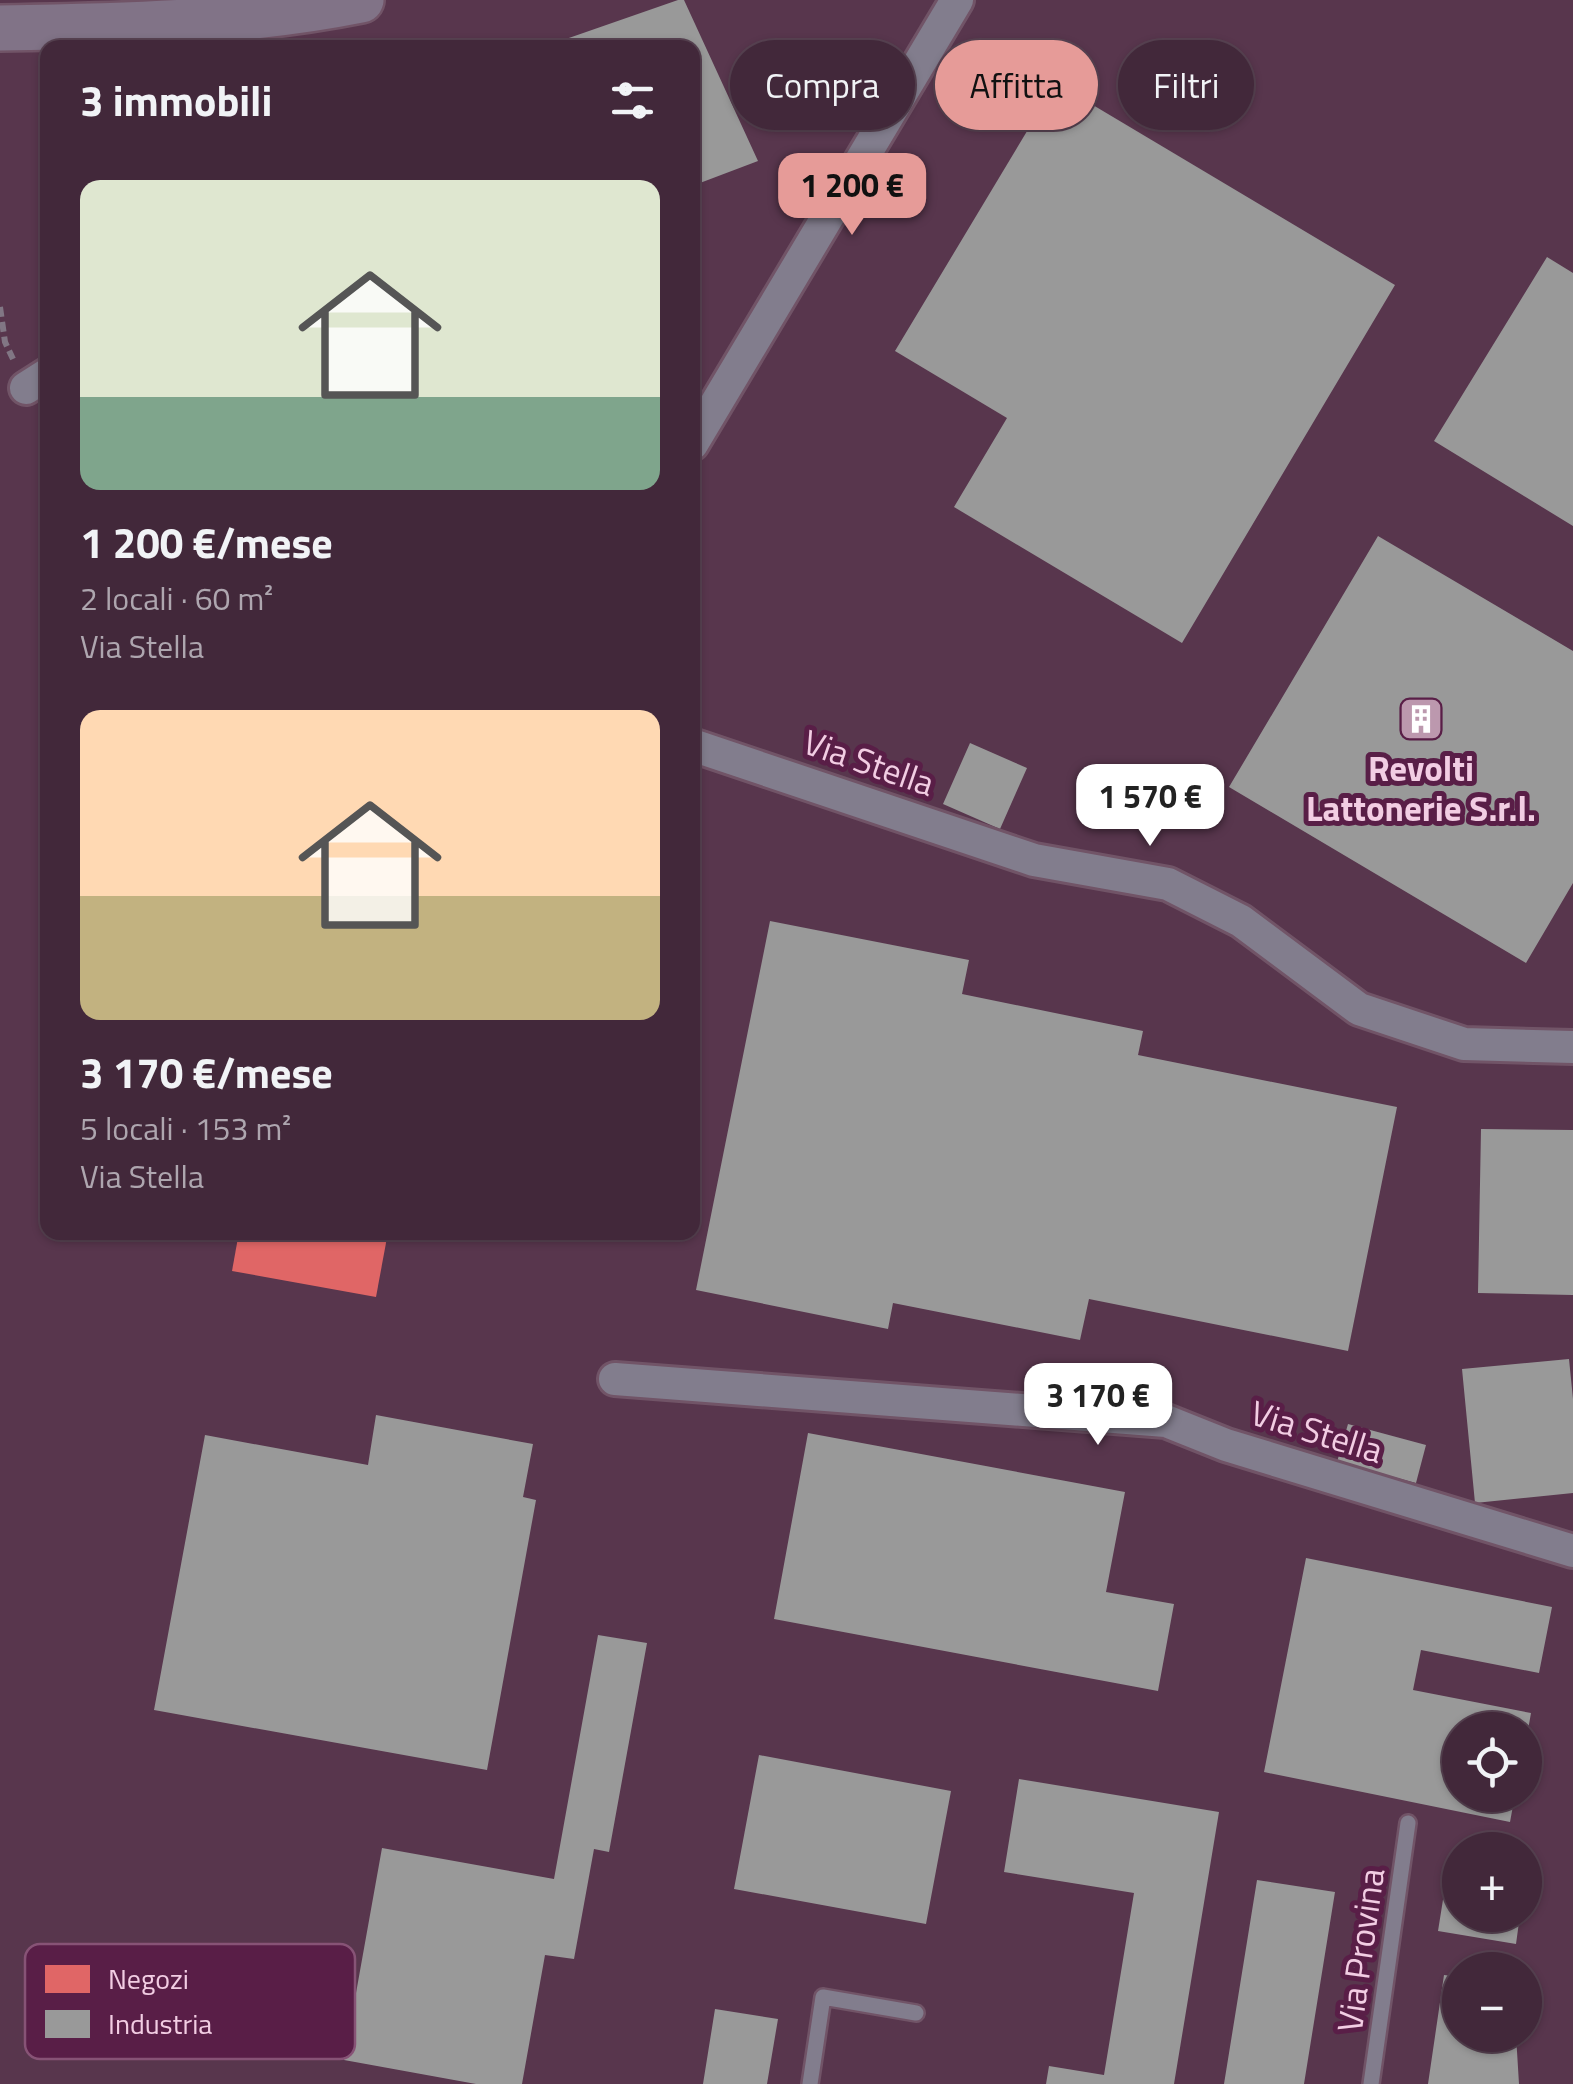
<!DOCTYPE html>
<html lang="it">
<meta charset="utf-8">
<style>
body{margin:0;font-family:"Titillium Web",sans-serif;background:#4c3445;color:#f1f3f6;height:100vh;display:flex;flex-direction:column;font-size:38px;white-space:nowrap}
*{box-sizing:border-box;margin:0}
p{font-size:32px;color:#aea6af}
.icon{flex:none;width:55px;height:55px;fill:none;stroke:currentColor;stroke-width:2;stroke-linecap:round;stroke-linejoin:round}
.map{position:relative;flex:1;overflow:hidden}
.drawer{position:absolute;left:40px;top:40px;width:660px;height:1200px;display:flex;flex-direction:column;background:#42283a;border-radius:20px;box-shadow:0 2px 8px #0004,0 0 0 2px #5a4454}
.drawer>*{flex:none}
.hud{position:absolute;left:730px;top:40px;width:692px;height:90px;display:flex;gap:20px}
.controls{position:absolute;left:1442px;top:1712px;display:grid;gap:20px}
.controls a{display:grid;place-items:center;width:100px;height:100px;border-radius:50%;background:#42283a;box-shadow:0 2px 8px #0004,0 0 0 2px #5a4454;font-size:50px}
.price{position:absolute;translate:-50% -85px;padding:0 22px;border-radius:20px;background:#fff;color:#222;font-size:32px;line-height:65px;filter:drop-shadow(0 2px 5px #0008)}
.price::after{content:'';position:absolute;left:50%;top:60px;width:30px;height:22px;margin-left:-15px;background:inherit;clip-path:polygon(0 0,100% 0,50% 100%)}
.price.active{background:#e69b98;color:#111}
ul{padding:0;list-style:none}
li{display:grid;align-content:center;gap:20px;height:530px;padding:0 40px}
li span{display:grid;place-items:center;height:310px;border-radius:20px;color:#555}
li>.icon{margin-inline-start:auto}
span .icon{width:180px;height:180px;fill:#fffc;stroke-width:1}
li b{font-size:42px}
h2{display:flex;justify-content:space-between;align-items:center;height:120px;padding:0 40px;font-size:42px}
.pill{padding:0 35px;border-radius:45px;background:#42283a;box-shadow:0 2px 8px #0004,0 0 0 2px #5a4454;font-size:35px;line-height:90px}
.pill.active{background:#e69b98;color:#111}
.map>svg:first-child{display:block}
.shops{fill:#e06666}
.industry{fill:#999}
.lines{fill:none;stroke-linecap:round;stroke-linejoin:round}
.service-casing{stroke:#715467;stroke-width:20}
.minor-casing{stroke:#715467;stroke-width:38}
.secondary-casing{stroke:#715467;stroke-width:50}
.path{stroke:#817684;stroke-width:6;stroke-dasharray:10 5;stroke-linecap:butt}
.service{stroke:#827d8d;stroke-width:15}
.minor{stroke:#827d8d;stroke-width:32}
.secondary{stroke:#817387;stroke-width:45}
.labels{text-anchor:middle;dominant-baseline:central;stroke-width:10;stroke-linejoin:round;paint-order:stroke}
.street-label{font-size:35px;fill:#f2cde3;stroke:#591e47}
.poi-label{font-size:35px;font-weight:bold;fill:#f2cde3;stroke:#591e47}
.key{fill:#591e47;stroke:#875376;stroke-width:2.5}
.key-label{font-size:28px;fill:#f2cde3}
</style>
<div class="map">
<svg width="1573" height="2084" viewBox="0 0 1573 2084">
<rect width="100%" height="100%" fill="#58364d"/>
<!-- shops -->
<path class="shops" d="M239 1232H388L376 1297 232 1271Z"/>
<!-- industry -->
<path class="industry" d="M678 0H684L758 161 692 186V48L543 47Z
M1056 83 1395 285 1182 643 954 507 1007 418 895 351Z
M1547 257 1573 273V526L1434 441Z
M1378 536 1573 651V883L1526 963 1229 787Z
M970 743 1027 768 1000 829 943 804Z
M770 921 969 960 962 994 1143 1031 1138 1055 1397 1107 1348 1351 1089 1299 1080 1340 893 1303 888 1329 696 1290Z
M1481 1129 1573 1130V1295L1478 1293Z
M1569 1359 1573 1399V1493L1475 1503 1462 1369Z
M376 1415 533 1444 523 1497 536 1500 487 1770 154 1710 205 1435 368 1465Z
M1348 1424 1426 1445 1416 1483 1337 1462Z
M808 1433 1125 1492 1106 1592 1174 1604 1158 1691 774 1619Z
M1306 1558 1552 1607 1539 1673 1421 1650 1413 1690 1531 1713 1528 1730H1460V1795H1515L1510 1822 1264 1772Z
M598 1635 647 1643 609 1852 594 1849 574 1959 545 1955 522 2084H476L344 2060 382 1848 554 1879Z
M759 1755 951 1791 926 1924 734 1889Z
M1019 1779 1219 1812 1174 2084H1046L1049 2066 1104 2075 1134 1893 1004 1872Z
M1449 1862 1460 1864V1915H1520L1516 1944 1438 1931Z
M1257 1880 1335 1892 1304 2084H1224Z
M1444 1975 1460 1977V2035H1516L1519 2084H1428Z
M715 2009 778 2019 767 2084H703Z"/>
<g class="lines">
<defs>
<path id="service" d="M810 2084 823 1997 916 2013
M1371 2084 1408 1823"/>
<path id="minor" d="M26 388 48 374
M692 444 957 0
M692 745 1034 860 1168 884 1241 921 1359 1009 1464 1044 1573 1047
M615 1379 1166 1421 1226 1445 1573 1551"/>
<path id="secondary" d="M0 28C121 26 242 24 361 0"/>
</defs>
<!-- service casing -->
<use href="#service" class="service-casing"/>
<!-- minor casing -->
<use href="#minor" class="minor-casing"/>
<!-- secondary casing -->
<use href="#secondary" class="secondary-casing"/>
<!-- path -->
<path class="path" d="M0 307 5 342 13 359"/>
<!-- service -->
<use href="#service" class="service"/>
<!-- minor -->
<use href="#minor" class="minor"/>
<!-- secondary -->
<use href="#secondary" class="secondary"/>
</g>
<!-- icons -->
<defs>
<symbol id="building-square" viewBox="-11 -11 22 22"><rect x="-9" y="-9" width="18" height="18" rx="4" fill="#bc98ae" stroke="#591e47"/><path d="M-4-6H4V6H1V3H-1V6H-4ZM-2.5-4.3h1.7v1.8h-1.7ZM.8-4.3h1.7v1.8H.8ZM-2.5-1h1.7V.8h-1.7ZM.8-1h1.7V.8H.8Z" fill="#fff"/></symbol>
</defs>
<g fill-rule="evenodd">
<use href="#building-square" x="1396" y="694" width="50" height="50"/>
</g>
<g class="labels">
<!-- street labels -->
<g class="street-label">
<text transform="translate(869 762) rotate(19)">Via Stella</text>
<text transform="translate(1317 1431) rotate(17)">Via Stella</text>
<text transform="translate(1360 1950) rotate(-82)">Via Provina</text>
</g>
<!-- poi labels -->
<g class="poi-label">
<text x="1421" y="768">Revolti<tspan x="1421" dy="40">Lattonerie S.r.l.</tspan></text>
</g>
</g>
<!-- legend -->
<rect x="25" y="1944" width="330" height="115" rx="15" class="key"/>
<rect x="45" y="1965" width="45" height="28" fill="#e06666"/>
<rect x="45" y="2010" width="45" height="28" fill="#999"/>
<g class="key-label">
<text x="108" y="1989">Negozi</text>
<text x="108" y="2034">Industria</text>
</g>
</svg>
<div class="controls">
<a><svg class="icon" aria-label="locate" viewBox="0 0 24 24"><circle cx="12" cy="12" r="6"/><path d="M12 2v4M12 18v4M2 12h4M18 12h4"/></svg></a>
<a>+</a>
<a>−</a>
</div>
<b class="price active" style="left:852px;top:238px">1 200 €</b>
<b class="price" style="left:1150px;top:849px">1 570 €</b>
<b class="price" style="left:1098px;top:1448px">3 170 €</b>
<div class="hud">
<a class="pill">Compra</a>
<a class="pill active">Affitta</a>
<a class="pill">Filtri</a>
</div>
<section class="drawer">
<h2>3 immobili<svg class="icon" aria-label="filters" viewBox="0 0 24 24"><path d="M4 7h16M4 17h16"/><circle cx="9" cy="7" r="2"/><circle cx="15" cy="17" r="2"/></svg></h2>
<ul>
<li><span style="background:linear-gradient(#dfe7d0 70%,#7fa58c 0)"><svg class="icon" aria-label="home" viewBox="0 0 24 24"><path d="M3 11l9-7 9 7M6 9v11h12V9"/></svg></span><div><b>1 200 €/mese</b><p>2 locali · 60 m²</p><p>Via Stella</p></div></li>
<li><span style="background:linear-gradient(#ffd9b3 60%,#c2b280 0)"><svg class="icon" aria-label="home" viewBox="0 0 24 24"><path d="M3 11l9-7 9 7M6 9v11h12V9"/></svg></span><div><b>3 170 €/mese</b><p>5 locali · 153 m²</p><p>Via Stella</p></div></li>
</ul>
</section>
</div>
